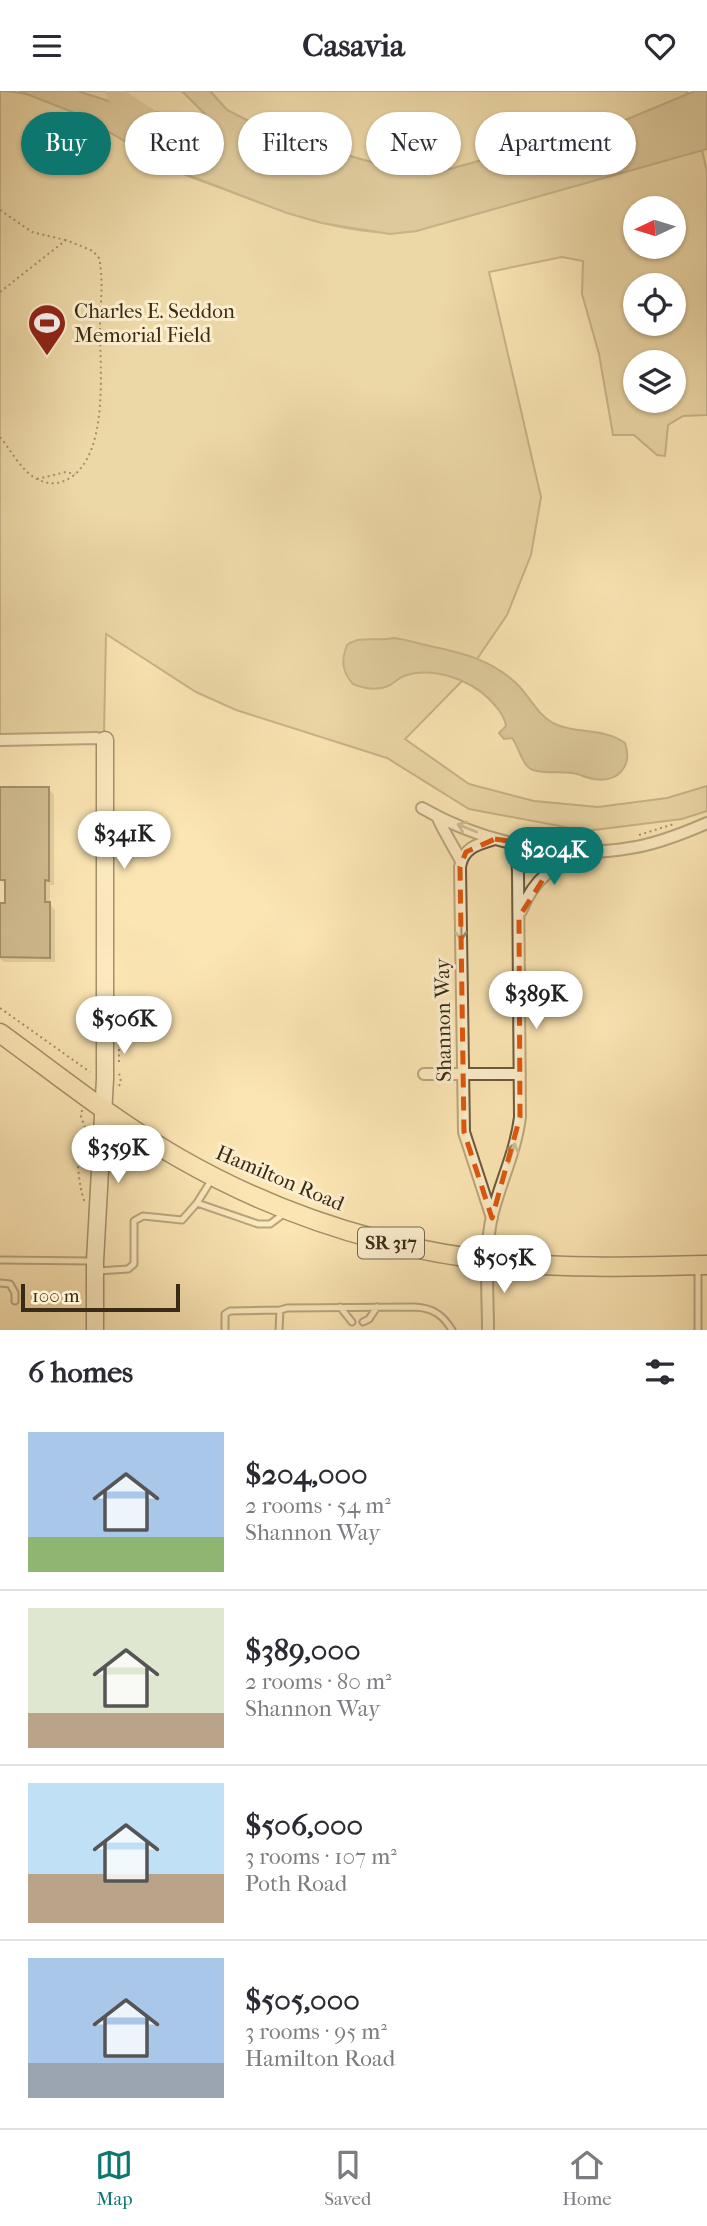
<!DOCTYPE html>
<meta charset="utf-8">
<style>
body{margin:0;font-family:"IM FELL French Canon",serif;background:#f7f7f7;color:#2b2b33;height:100vh;display:flex;flex-direction:column;font-size:26px;white-space:nowrap}
*{box-sizing:border-box;margin:0}
p{font-size:23px;color:#7c7c81}
.icon{flex:none;width:38px;height:38px;fill:none;stroke:currentColor;stroke-width:2;stroke-linecap:round;stroke-linejoin:round}
.map{position:relative;height:1239px;overflow:hidden}
.side{display:flex;flex-direction:column;background:#fff;flex:1}
.side>*{flex:none}
.banner{position:absolute;left:21px;top:21px;width:665px;height:63px;display:flex;gap:14px}
.needle{width:46px;rotate:266deg}
.buttons{position:absolute;left:623px;top:105px;display:grid;gap:14px}
.buttons a{display:grid;place-items:center;width:63px;height:63px;border-radius:50%;background:#fff;box-shadow:0 2px 5px #0004;font-size:35px}
.scale{position:absolute;left:21px;bottom:18px;width:159px;box-sizing:border-box;padding-left:7px;border:4px solid #3a2b16;border-top:0;font-size:19px;line-height:24px;white-space:nowrap;color:#3a2b16;-webkit-text-stroke:5px #fceece;paint-order:stroke}
.price{position:absolute;translate:-50% -60px;padding:0 16px;border-radius:24px;background:#fff;color:#222;font-size:23px;line-height:46px;filter:drop-shadow(0 2px 4px #0008)}
.price::after{content:'';position:absolute;left:50%;top:42px;width:21px;height:16px;margin-left:-10px;background:inherit;clip-path:polygon(0 0,100% 0,50% 100%)}
.price.current{background:#0f766e;color:#fff}
ul{padding:0;list-style:none}
li{display:flex;align-items:center;gap:21px;height:175px;padding:0 28px}
li+li{border-top:2px solid #e1e1e2}
li span{display:grid;place-items:center;flex:none;width:196px;height:140px;border-radius:0px;color:#555}
li>.icon{margin-inline-start:auto}
span .icon{width:84px;height:84px;fill:#fffc;stroke-width:1}
li b{font-size:30px}
h2{display:flex;justify-content:space-between;align-items:center;height:84px;padding:0 28px;font-size:30px}
.tag{padding:0 24px;border-radius:32px;background:#fff;box-shadow:0 2px 5px #0004;font-size:24px;line-height:63px}
.tag.current{background:#0f766e;color:#fff}
header{display:flex;justify-content:space-between;align-items:center;height:91px;padding:0 28px;background:#fff;font-size:32px;font-weight:700}
.tab-bar{display:flex;justify-content:space-around;align-items:center;height:98px;border-top:2px solid #e1e1e2;background:#fff;font-size:19px;color:#7c7c81}
.tab-bar a{display:grid;justify-items:center;gap:4px}
.tab-bar .current{color:#0f766e}
.map>svg:first-child{display:block}
.green{fill:#dac598;stroke:#8a7857;stroke-width:2;fill-rule:evenodd}
.water{fill:#b9a67e;stroke:#867554;stroke-width:2}
.shadow{fill:#0003}
.lines{fill:none;stroke-linecap:round;stroke-linejoin:round}
.river{stroke:#b9a67e;stroke-width:19}
.building{fill:#9e8c68;stroke:#3a2b16;stroke-width:2}
.lane-casing{stroke:#6a5a3d;stroke-width:9}
.street-casing{stroke:#6a5a3d;stroke-width:14}
.secondary-casing{stroke:#3a2b16;stroke-width:19}
.primary-casing{stroke:#3a2b16;stroke-width:21}
.path{stroke:#3a2b16;stroke-width:2;stroke-dasharray:2 3.5;stroke-linecap:butt}
.lane{stroke:#fceece;stroke-width:5}
.street{stroke:#fceece;stroke-width:10}
.secondary{stroke:#fceece;stroke-width:16}
.primary{stroke:#fbe5b3;stroke-width:18}
.oneway{stroke:#9b8c72}
.marked{fill:none;stroke:#df570c;stroke-width:5;stroke-dasharray:14 9;stroke-linejoin:round}
.labels{text-anchor:middle;dominant-baseline:central;stroke-width:6;stroke-linejoin:round;paint-order:stroke}
.shield{fill:#fceece;stroke:#74664d;stroke-width:2}
.shield-label{font-size:19px;font-weight:bold;fill:#3a2b16}
.poi-label{font-size:21px;fill:#3a2b16;stroke:#fceece;text-anchor:start}
.street-label{font-size:21px;fill:#3a2b16;stroke:#fceece}
</style>
<header><svg class="icon" aria-label="menu" viewBox="0 0 24 24"><path d="M4 6h16M4 12h16M4 18h16"/></svg>Casavia<svg class="icon" aria-label="heart" viewBox="0 0 24 24"><path d="M12 20l-8-8c-3-5 5-10 8-4 3-6 11-1 8 4z"/></svg></header>
<div class="map">
<svg width="707" height="1239" viewBox="0 0 707 1239">
<rect width="100%" height="100%" fill="#fbe5b3"/>
<filter id="stains"><feTurbulence type="fractalNoise" baseFrequency=".00286" numOctaves="4"/><feColorMatrix values="0 0 0 0 .2 0 0 0 0 .09 0 0 0 0 .02 0 0 0 .5 -.17"/></filter>
<radialGradient id="worn" r=".72"><stop offset=".6" stop-color="#630" stop-opacity="0"/><stop offset="1" stop-color="#630" stop-opacity=".3"/></radialGradient>
<!-- green -->
<path class="green" d="M0 0C60 0 126 55 179 81 197 89 216 95 234 102 292 124 354 148 416 140L702 59 707 81V324L683 325 668 334 665 365 657 364 634 344H613L599 263 582 203 583 170 562 166 489 181 541 406 531 464 507 524 462 590 405 648 469 693 534 710 598 716 667 707 707 695V720L682 728 586 740 469 718 387 667 236 619 196 601 106 543 104 643 0 644ZM635 117H674V156H635ZM635 194H674V233H635ZM635 271H674V310H635Z
M77 0H182L205 23 208 32 121 14Z
M210 0H687L688 3 623 30 443 80 406 81 276 44 227 19Z"/>
<!-- water -->
<path class="water" d="M19 0H77L121 14 208 32 205 23 182 0H210L227 19 276 44 406 81 443 80 623 30 695 0H707V58L416 140 390 143 322 132 287 122 180 81 75 22Z
M394 547C406 548 418 553 430 555 463 562 492 569 517 593 530 606 537 623 553 632 576 644 603 636 625 652 633 675 618 692 594 688 586 687 580 683 572 682 560 680 545 683 533 679 522 675 519 656 512 647L504 648 499 642 506 635C505 625 497 616 489 608 469 588 432 575 404 585 399 587 395 591 390 594 378 600 365 598 353 593 342 581 341 569 347 554 360 544 377 551 394 547Z"/>
<!-- shadow -->
<path class="shadow" d="M0 698H49L54 704V794H50V814L55 819V871H4L0 868V814H7V795L0 788Z"/>
<g class="lines">
<!-- river -->
<path class="river" d="M115 0 118 7 152 29"/>
</g>
<!-- building -->
<path class="building" d="M0 696H49V790L45 789V811H50V867L0 866V812H5V789H0Z"/>
<g class="lines">
<defs>
<path id="lane" d="M197 1112 212 1088
M0 1169 92 1170
M698 1176V1239
M98 1180 128 1178 134 1173V1130L143 1125 182 1129 197 1112 258 1133H270L285 1122
M0 1192 10 1193 15 1202V1210
M340 1216 352 1231
M363 1231 369 1228 377 1216
M225 1239V1223L230 1220 280 1219
M279 1239 280 1219 287 1217 415 1216C433 1217 443 1224 452 1239"/>
<path id="street" d="M0 649 97 647 105 649
M422 717C483 752 561 769 630 757 657 753 682 743 707 732
M438 727C439 732 457 762 461 770
M521 820C535 786 552 777 582 761
M424 983H520
M492 1127 464 1041 460 776C463 756 479 753 495 748
M488 1239C488 1202 484 1161 492 1125 500 1092 516 1060 520 1026L518 780 517 767 512 752"/>
<path id="secondary" d="M95 1239V1170L105 988V649"/>
<path id="primary" d="M0 942C59 985 116 1031 179 1067 282 1126 397 1162 516 1172 579 1178 644 1175 707 1174"/>
</defs>
<!-- lane casing -->
<use href="#lane" class="lane-casing"/>
<!-- street casing -->
<use href="#street" class="street-casing"/>
<!-- secondary casing -->
<use href="#secondary" class="secondary-casing"/>
<!-- primary casing -->
<use href="#primary" class="primary-casing"/>
<!-- path -->
<path class="path" d="M0 119 32 141 65 149
M0 201 66 149 93 160 99 167C104 190 100 215 100 238 100 278 109 362 70 387 59 394 47 394 35 387 21 379 10 358 0 346
M37 388 66 381 75 383
M639 744 674 733
M0 917 90 981
M119 936V972
M119 995 121 991 119 982
M82 1019 81 1026 87 1041 82 1045C74 1059 79 1097 85 1112"/>
<!-- lane -->
<use href="#lane" class="lane"/>
<!-- street -->
<use href="#street" class="street"/>
<!-- secondary -->
<use href="#secondary" class="secondary"/>
<!-- primary -->
<use href="#primary" class="primary"/>
</g>
<!-- one-way arrows -->
<defs><path id="oneway-shaft" d="M-6 0H5M1.5-3L5.5 0L1.5 3" fill="none" stroke-width="1.6" stroke-linecap="round" stroke-linejoin="round" transform="scale(1.75)"/></defs>
<g class="oneway">
<use href="#oneway-shaft" transform="translate(467 737) rotate(-158)"/>
<use href="#oneway-shaft" transform="translate(461 839) rotate(89)"/>
<use href="#oneway-shaft" transform="translate(512 1062) rotate(-72)"/>
</g>
<!-- marked area -->
<path d="M0 0H707V1239H0ZM495 748 582 761 549 779 519 826 520 1026 492 1127 464 1041 460 776 466 761Z" fill="#fbe5b3" fill-opacity=".55" fill-rule="evenodd"/>
<path class="marked" d="M495 748 582 761 549 779 519 826 520 1026 492 1127 464 1041 460 776 466 761Z"/>
<!-- icons -->
<defs>
<symbol id="stadium-pin" viewBox="-11 -11 22 30"><path d="M0 17L-7.5 6A9.5 9.5 0 1 1 7.5 6Z" fill="#8f2418" stroke="#fceece"/><path d="M0-5a6.5 5 0 1 0 0 10a6.5 5 0 1 0 0-10ZM-3.5-1.8h7v3.6h-7Z" fill="#fff"/></symbol>
</defs>
<g fill-rule="evenodd">
<use href="#stadium-pin" x="25" y="210" width="44" height="60"/>
</g>
<g class="labels">
<!-- shield labels -->
<rect class="shield" x="358" y="1136.5" width="66" height="31" rx="5"/>
<g class="shield-label">
<text x="391" y="1152">SR 317</text>
</g>
<!-- poi labels -->
<g class="poi-label">
<text x="74" y="220">Charles E. Seddon<tspan x="74" dy="24">Memorial Field</tspan></text>
</g>
<!-- street labels -->
<g class="street-label">
<text transform="translate(443 929) rotate(-91)">Shannon Way</text>
<text transform="translate(280 1087) rotate(23)">Hamilton Road</text>
</g>
</g>
<rect width="100%" height="100%" filter="url(#stains)"/>
<rect width="100%" height="100%" fill="url(#worn)"/>
</svg>
<div class="buttons">
<a><svg class="needle" viewBox="-14 -14 28 28"><path d="M0-13l5 13h-10z" fill="#e53935"/><path d="M0 13l5-13h-10z" fill="#7c7c81"/></svg></a>
<a><svg class="icon" aria-label="locate" viewBox="0 0 24 24"><circle cx="12" cy="12" r="6"/><path d="M12 2v4M12 18v4M2 12h4M18 12h4"/></svg></a>
<a><svg class="icon" aria-label="layers" viewBox="0 0 24 24"><path d="M12 4l9 5-9 5-9-5zM3 14l9 5 9-5"/></svg></a>
</div>
<div class="scale">100 m</div>
<b class="price" style="left:124px;top:780px">$341K</b>
<b class="price current" style="left:554px;top:796px">$204K</b>
<b class="price" style="left:536px;top:940px">$389K</b>
<b class="price" style="left:124px;top:965px">$506K</b>
<b class="price" style="left:118px;top:1094px">$359K</b>
<b class="price" style="left:504px;top:1204px">$505K</b>
<div class="banner">
<a class="tag current">Buy</a>
<a class="tag">Rent</a>
<a class="tag">Filters</a>
<a class="tag">New</a>
<a class="tag">Apartment</a>
</div>
</div>
<section class="side">
<h2>6 homes<svg class="icon" aria-label="filters" viewBox="0 0 24 24"><path d="M4 7h16M4 17h16"/><circle cx="9" cy="7" r="2"/><circle cx="15" cy="17" r="2"/></svg></h2>
<ul>
<li><span style="background:linear-gradient(#a9c7e8 75%,#8fb573 0)"><svg class="icon" aria-label="home" viewBox="0 0 24 24"><path d="M3 11l9-7 9 7M6 9v11h12V9"/></svg></span><div><b>$204,000</b><p>2 rooms · 54 m²</p><p>Shannon Way</p></div></li>
<li><span style="background:linear-gradient(#dfe7d0 75%,#b9a48a 0)"><svg class="icon" aria-label="home" viewBox="0 0 24 24"><path d="M3 11l9-7 9 7M6 9v11h12V9"/></svg></span><div><b>$389,000</b><p>2 rooms · 80 m²</p><p>Shannon Way</p></div></li>
<li><span style="background:linear-gradient(#bfe0f5 65%,#b9a48a 0)"><svg class="icon" aria-label="home" viewBox="0 0 24 24"><path d="M3 11l9-7 9 7M6 9v11h12V9"/></svg></span><div><b>$506,000</b><p>3 rooms · 107 m²</p><p>Poth Road</p></div></li>
<li><span style="background:linear-gradient(#a9c7e8 75%,#9aa5b1 0)"><svg class="icon" aria-label="home" viewBox="0 0 24 24"><path d="M3 11l9-7 9 7M6 9v11h12V9"/></svg></span><div><b>$505,000</b><p>3 rooms · 95 m²</p><p>Hamilton Road</p></div></li>
</ul>
</section>
<nav class="tab-bar">
<a class="current"><svg class="icon" aria-label="map" viewBox="0 0 24 24"><path d="M3 6l6-2 6 2 6-2v14l-6 2-6-2-6 2zM9 4v14M15 6v14"/></svg>Map</a>
<a><svg class="icon" aria-label="saved" viewBox="0 0 24 24"><path d="M7 4h10v16l-5-4-5 4z"/></svg>Saved</a>
<a><svg class="icon" aria-label="home" viewBox="0 0 24 24"><path d="M3 11l9-7 9 7M6 9v11h12V9"/></svg>Home</a>
</nav>
